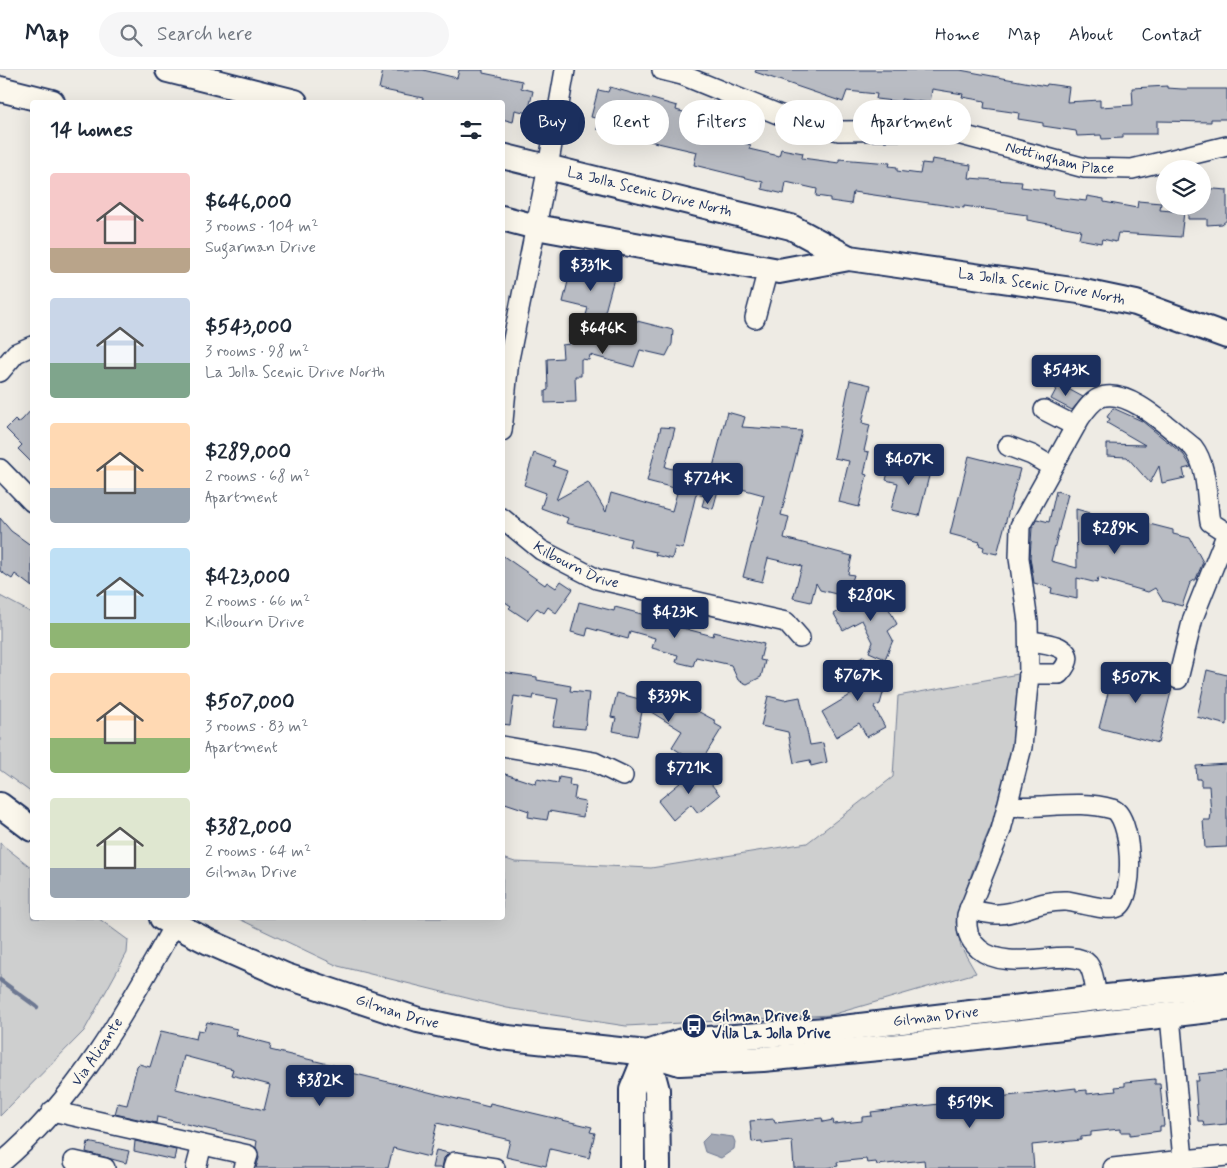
<!DOCTYPE html>
<meta charset="utf-8">
<style>
body{margin:0;font-family:Mynerve,sans-serif;background:#f6f6f7;color:#1f2937;height:100vh;display:flex;flex-direction:column;font-size:19px;white-space:nowrap}
*{box-sizing:border-box;margin:0}
p{font-size:16px;color:#747a83}
.icon{flex:none;width:28px;height:28px;fill:none;stroke:currentColor;stroke-width:2;stroke-linecap:round;stroke-linejoin:round}
.map{position:relative;flex:1;overflow:hidden}
.side{position:absolute;left:30px;top:30px;width:475px;height:820px;display:flex;flex-direction:column;background:#fff;border-radius:5px;box-shadow:0 5px 20px #0002}
.side>*{flex:none}
.banner{position:absolute;left:520px;top:30px;width:475px;height:45px;display:flex;gap:10px}
.controls{position:absolute;left:1156px;top:90px;display:grid;gap:10px}
.controls a{display:grid;place-items:center;width:55px;height:55px;border-radius:50%;background:#fff;box-shadow:0 5px 20px #0002;font-size:25px}
.price{position:absolute;translate:-50% -42px;padding:0 11px;border-radius:5px;background:#1b2f5e;color:#fff;font-size:16px;line-height:32px;filter:drop-shadow(0 1px 2px #0008)}
.price::after{content:'';position:absolute;left:50%;top:30px;width:15px;height:11px;margin-left:-8px;background:inherit;clip-path:polygon(0 0,100% 0,50% 100%)}
.price.on{background:#222;color:#fff}
ul{padding:0;list-style:none}
li{display:flex;align-items:center;gap:15px;height:125px;padding:0 20px}
li span{display:grid;place-items:center;flex:none;width:140px;height:100px;border-radius:5px;color:#555}
li>.icon{margin-inline-start:auto}
span .icon{width:60px;height:60px;fill:#fffc;stroke-width:1}
li b{font-size:21px}
h2{display:flex;justify-content:space-between;align-items:center;height:60px;padding:0 20px;font-size:21px}
.chip{padding:0 18px;border-radius:22px;background:#fff;box-shadow:0 5px 20px #0002;font-size:18px;line-height:45px}
.chip.on{background:#1b2f5e;color:#fff}
header{display:flex;align-items:center;gap:30px;box-sizing:border-box;height:70px;padding:0 25px;background:#fff;border-bottom:1px solid #e0e1e3}
header strong{font-size:24px}
nav{display:flex;gap:28px;margin-inline-start:auto;font-size:18px}
.search{width:350px;height:45px;background:#f6f6f7;display:flex;align-items:center;gap:12px;box-sizing:border-box;padding:0 18px;border-radius:28px;color:#747a83;font-size:19px}
.map>svg:first-child{display:block}
.green{fill:#cecfcf;stroke:#747f96}
.water{fill:#a3a8b4;stroke:#6d7892}
.lines{fill:none;stroke-linecap:round;stroke-linejoin:round}
.stream{stroke:#6d7892;stroke-width:4.5}
.building{fill:#b9bcc3;stroke:#1b2f5e;fill-rule:evenodd}
.minor-casing{stroke:#1b2f5e;stroke-width:22}
.major-casing{stroke:#1b2f5e;stroke-width:28}
.minor{stroke:#fbf7ec;stroke-width:19}
.major{stroke:#fbf7ec;stroke-width:24}
.labels{text-anchor:middle;dominant-baseline:central;stroke-width:4;stroke-linejoin:round;paint-order:stroke}
.street-label{font-size:15px;fill:#1b2f5e;stroke:#fbf7ec}
.poi-label{font-size:15px;font-weight:bold;fill:#1b2f5e;stroke:#fbf7ec;text-anchor:start}
</style>
<header>
<strong>Map</strong>
<div class="search"><svg class="icon" aria-label="search" viewBox="0 0 24 24"><circle cx="10" cy="10" r="6"/><path d="M15 15l6 6"/></svg>Search here</div>
<nav><a>Home</a><a>Map</a><a>About</a><a>Contact</a></nav>
</header>
<div class="map">
<svg width="1227" height="1098" viewBox="0 0 1227 1098">
<rect width="100%" height="100%" fill="#eeebe4"/>
<filter id="ink" filterUnits="userSpaceOnUse"><feTurbulence type="fractalNoise" baseFrequency=".02" numOctaves="2"/><feDisplacementMap in="SourceGraphic" scale="10" xChannelSelector="R" yChannelSelector="G"/><feConvolveMatrix kernelMatrix="1 2 1 2 8 2 1 2 1" color-interpolation-filters="sRGB"/></filter>
<g filter="url(#ink)">
<!-- green -->
<path class="green" d="M0 526 32 543V723L0 700Z
M1018 604 1015 665 994 748 973 799 956 852 961 877 976 903 831 945 626 956 507 938 338 896 237 848H502L503 788 515 792 651 798 807 773 893 707 898 626Z
M0 773 32 798V848H98L128 870 127 883 84 961 0 1046Z"/>
<!-- water -->
<path class="water" d="M710 1064 733 1067 735 1072 734 1079 721 1088 705 1082 702 1072Z"/>
<g class="lines">
<!-- stream -->
<path class="stream" d="M0 910 37 937"/>
</g>
<!-- building -->
<path class="building" d="M383 0H423L457 8 459 0H483V3L522 11 521 18 533 21 528 43 515 40 513 52 502 49V32H422L423 28 379 19Z
M756 0H960L1046 16 1047 14 1069 17 1067 32 1100 30V37L1133 35 1132 18 1167 16V18L1182 19H1227V49H1211V52L1157 51V64H1123V68L1102 69 1101 65 1077 66 1076 61 1043 56V53L1018 49 1019 43 984 38 985 31 962 27 963 24 932 19 930 33 901 29V32L876 29 877 24 847 21 843 32 755 2Z
M610 17 677 36 676 40 729 55 726 69 751 75 749 79 779 86 781 79 803 83 802 88 839 93V89L890 93 889 96 897 97V101L920 104 922 93 931 94 932 89 971 95 969 108 1022 112 1021 117 1054 121 1053 127 1086 131 1087 126 1104 129V132L1137 138 1138 131 1161 133 1160 140 1184 142 1181 167 1118 163 1116 172 1102 169 1101 173 1079 169 1081 160 1027 150V145L964 136V138L853 122 851 134 830 131V128L816 126 817 119 786 112 784 124 762 119 763 112 694 95 697 82 597 59 599 49 591 47 598 20 608 22Z
M1202 118 1227 120V150L1222 154 1207 155V149H1188V136H1202Z
M598 196 616 201 603 249 586 245 588 238 563 232 570 203 595 209Z
M629 249 673 260 672 274 666 286 640 280 634 297 590 285 589 290 581 289V306H575L576 332 545 333V321L548 320 547 289 563 288 562 275 570 274 569 265 608 275 609 252 626 256Z
M850 310 871 315 862 353 870 355 864 381 869 382 864 404 867 405 859 437 839 432 849 391 834 388Z
M1059 314 1083 327 1072 340 1051 329Z
M1113 338 1142 351 1184 385 1191 397 1183 399 1185 408 1162 413 1159 396 1150 413 1127 387 1107 386V374L1145 375 1107 353 1110 349 1107 347Z
M32 339V393L18 379 22 375 6 359 15 350 18 353 22 350Z
M727 342 745 347 742 357 802 361 781 445 789 447 784 468 852 486 848 504 854 505 850 517 856 529 820 520 816 513 811 532 793 528 802 496 768 488 762 512 743 507 764 425 720 413 713 439 702 436 705 426 696 424 683 479 675 477 672 489 655 485 656 482 629 476 631 469 566 453 568 448 541 438 546 423 524 415 534 383 555 391 553 396 567 401 556 430 588 412 606 442 611 423 672 441 678 419 647 411 661 357 675 358 665 397 710 409Z
M969 386 1020 399 997 484 983 481 984 477 979 475 980 472 950 464Z
M914 390 932 394 919 446 891 440 898 413 886 410 891 391 913 396Z
M1056 421 1068 424 1051 491 1077 498 1076 439 1109 448 1110 444 1173 460V464L1190 468 1203 492 1196 509 1190 513 1182 536 1163 531 1155 518 1148 522 1098 508 1097 513 1077 508V529L1051 523 1052 518 1034 513 1030 487 1032 458 1037 449 1049 452Z
M0 448 11 461 32 476V517L15 504 12 509 0 501Z
M502 485 545 515 547 512 556 518 561 511 573 519 556 543 548 537 544 543 537 538 527 550 509 538 511 536 502 530Z
M879 522 891 538 889 539 897 554 888 561 893 570 885 589 869 582 873 572 862 550 843 560 834 544 857 531 858 534Z
M579 532 614 541 615 537 672 552 671 555 713 566 714 562 764 574 760 590 765 591 761 607 747 614 738 610 731 595 696 587 693 596 676 592 678 585 652 578 655 568 630 561 628 569 588 558 586 566 571 562Z
M864 586 884 620 880 634 874 637 885 657 867 667 859 653 836 667 822 642 857 621 844 599Z
M1115 596 1167 608 1172 618 1158 673 1099 658Z
M1207 600 1227 605V655L1197 647Z
M502 602 537 607V610L571 616 570 621 589 623 585 659 553 656 558 629 534 625 533 629 514 626 510 655 502 654Z
M617 623 643 630 644 625 675 633 677 630 716 651 715 654 722 658 699 695 672 677 682 661 643 637 637 666 613 661 616 648 611 647Z
M768 626 784 630 800 627 810 675 823 673 827 692 811 696 810 690 794 693 788 662 761 656Z
M1227 694V777L1205 778 1203 750H1210L1211 744 1209 716H1201V709H1197L1196 696Z
M698 698 720 725 698 743 691 734 673 750 658 731Z
M502 703 536 714 537 709 558 713 559 707 570 709 569 715 576 716 574 729 585 731 583 747 549 741 547 750 528 747 529 741 502 732Z
M207 952 237 959 236 965 271 974 270 980 353 1000 352 1003 489 1037 490 1033 592 1057 590 1062 595 1063 589 1088 550 1079 546 1096 506 1087 510 1070 437 1053 429 1087 393 1078 388 1098H256L259 1088 256 1077 257 1071 157 1047 156 1053 115 1044 118 1033 127 1035 137 996 139 994 150 997 161 961 196 969 198 960 204 961ZM184 986 233 999 231 1005 270 1015 264 1040 176 1019Z
M1227 1001V1054L1204 1056 1203 1051H1198L1195 1011H1199L1198 1004Z
M1155 1009V1014H1160L1164 1056H1160V1061L1130 1065V1062H1120V1059L1091 1062V1066L1081 1067V1070L1032 1075 1034 1098H925L924 1090 877 1095 876 1092 867 1093 866 1089 837 1092 838 1096 827 1098H794L792 1071 762 1074V1071L752 1072 750 1051 774 1049 775 1053 822 1048 823 1052 833 1050 834 1054 862 1051V1047L872 1046 871 1042 1076 1018V1021L1087 1020V1024L1116 1021 1115 1017 1125 1016V1012Z
M135 1071 176 1080 174 1090 134 1081Z
M88 1072 129 1081 126 1093 86 1082Z
M436 1080 449 1083 444 1088 442 1098H432Z"/>
<g class="lines">
<defs>
<g id="minor">
<path id="s1" d="M662 0 682 5 795 51 839 61 930 60 954 63 1085 98 1132 99 1227 76"/>
<path d="M755 248 768 199"/>
<path d="M0 302 16 283 32 276"/>
<path d="M1044 340 1075 356"/>
<path d="M502 361 509 289 548 97 565 0"/>
<path d="M1008 376 1032 385 1052 397"/>
<path d="M0 399 32 432"/>
<path id="s2" d="M502 448 541 480 597 509 786 552 800 568"/>
<path d="M1029 571C1047 573 1085 577 1059 604H1029"/>
<path d="M502 676 594 692 623 706"/>
<path d="M969 839C978 841 989 845 999 844 1022 843 1040 830 1066 831 1078 832 1109 842 1118 837 1136 826 1132 744 1112 739 1079 729 1042 739 1009 736"/>
<path d="M1097 928C1095 918 1094 902 1088 894 1072 875 1009 905 979 879 968 869 966 860 967 845L1001 760 1022 677 1029 604 1028 552 1019 488 1020 456 1080 348C1085 341 1091 332 1099 328 1127 315 1172 361 1193 377 1208 396 1206 428 1210 452L1227 463 1193 548 1178 609"/>
<path d="M52 1041 248 1085 244 1098"/>
<path d="M1183 1090 1227 1086"/>
<path d="M74 1091 105 1098"/>
<path id="s3" d="M0 1094C76 1031 127 940 174 855"/>
<path d="M196 1098 202 1075"/>
<path d="M453 1098 455 1092 495 1098"/>
<path d="M1113 1098 1183 1090 1170 946"/>
</g>
<g id="major">
<path d="M168 0 295 32"/>
<path d="M0 19 52 32"/>
<path id="s4" d="M502 86 791 157 849 188"/>
<path id="s5" d="M502 148 536 157 779 201 849 188 1079 221 1136 233 1227 266"/>
<path d="M0 735 32 759"/>
<path id="s6" d="M162 848 209 872 286 906 418 950 500 967 647 983 680 993 763 989 900 976 1227 938"/>
<path id="s7" d="M647 983 682 971 826 960 1097 928 1227 915"/>
<path d="M647 983 657 1020 658 1098"/>
<path d="M632 1098V1020L647 983"/>
</g>
</defs>
<!-- minor casing -->
<use href="#minor" class="minor-casing"/>
<!-- major casing -->
<use href="#major" class="major-casing"/>
<!-- minor -->
<use href="#minor" class="minor"/>
<!-- major -->
<use href="#major" class="major"/>
</g>
</g>
<!-- icons -->
<defs>
<symbol id="bus-disc" viewBox="-11 -11 22 22"><circle r="9.5" fill="#1b2f5e" stroke="#fbf7ec"/><path d="M-5-6H5V4H4V6H2V4H-2V6H-4V4H-5ZM-3.5-4V0h7V-4ZM-3.5 1.2v1.5H-2V1.2ZM2 1.2v1.5H3.5V1.2Z" fill="#fff"/></symbol>
</defs>
<g fill-rule="evenodd">
<use href="#bus-disc" x="680" y="942" width="28" height="28"/>
</g>
<g class="labels">
<!-- street labels -->
<g class="street-label">
<text stroke="none"><textPath href="#s1" startOffset="412">Nottingham Place</textPath></text>
<text stroke="none"><textPath href="#s4" startOffset="152">La Jolla Scenic Drive North</textPath></text>
<text stroke="none"><textPath href="#s5" startOffset="548">La Jolla Scenic Drive North</textPath></text>
<text stroke="none"><textPath href="#s2" startOffset="89">Kilbourn Drive</textPath></text>
<text stroke="none"><textPath href="#s6" startOffset="254">Gilman Drive</textPath></text>
<text stroke="none"><textPath href="#s7" startOffset="292">Gilman Drive</textPath></text>
<text stroke="none"><textPath href="#s3" startOffset="149">Via Alicante</textPath></text>
</g>
<!-- poi labels -->
<g class="poi-label">
<text x="712" y="947">Gilman Drive &amp;<tspan x="712" dy="17">Villa La Jolla Drive</tspan></text>
</g>
</g>
</svg>
<div class="controls">
<a><svg class="icon" aria-label="layers" viewBox="0 0 24 24"><path d="M12 4l9 5-9 5-9-5zM3 14l9 5 9-5"/></svg></a>
</div>
<b class="price" style="left:591px;top:222px">$331K</b>
<b class="price on" style="left:603px;top:285px">$646K</b>
<b class="price" style="left:1066px;top:327px">$543K</b>
<b class="price" style="left:909px;top:416px">$407K</b>
<b class="price" style="left:708px;top:435px">$724K</b>
<b class="price" style="left:1115px;top:485px">$289K</b>
<b class="price" style="left:871px;top:552px">$280K</b>
<b class="price" style="left:675px;top:569px">$423K</b>
<b class="price" style="left:858px;top:632px">$767K</b>
<b class="price" style="left:1136px;top:634px">$507K</b>
<b class="price" style="left:669px;top:653px">$339K</b>
<b class="price" style="left:689px;top:725px">$721K</b>
<b class="price" style="left:320px;top:1037px">$382K</b>
<b class="price" style="left:970px;top:1059px">$519K</b>
<div class="banner">
<a class="chip on">Buy</a>
<a class="chip">Rent</a>
<a class="chip">Filters</a>
<a class="chip">New</a>
<a class="chip">Apartment</a>
</div>
<section class="side">
<h2>14 homes<svg class="icon" aria-label="filters" viewBox="0 0 24 24"><path d="M4 7h16M4 17h16"/><circle cx="9" cy="7" r="2"/><circle cx="15" cy="17" r="2"/></svg></h2>
<ul>
<li><span style="background:linear-gradient(#f6c9c9 75%,#b9a48a 0)"><svg class="icon" aria-label="home" viewBox="0 0 24 24"><path d="M3 11l9-7 9 7M6 9v11h12V9"/></svg></span><div><b>$646,000</b><p>3 rooms · 104 m²</p><p>Sugarman Drive</p></div></li>
<li><span style="background:linear-gradient(#c9d6e8 65%,#7fa58c 0)"><svg class="icon" aria-label="home" viewBox="0 0 24 24"><path d="M3 11l9-7 9 7M6 9v11h12V9"/></svg></span><div><b>$543,000</b><p>3 rooms · 98 m²</p><p>La Jolla Scenic Drive North</p></div></li>
<li><span style="background:linear-gradient(#ffd9b3 65%,#9aa5b1 0)"><svg class="icon" aria-label="home" viewBox="0 0 24 24"><path d="M3 11l9-7 9 7M6 9v11h12V9"/></svg></span><div><b>$289,000</b><p>2 rooms · 68 m²</p><p>Apartment</p></div></li>
<li><span style="background:linear-gradient(#bfe0f5 75%,#8fb573 0)"><svg class="icon" aria-label="home" viewBox="0 0 24 24"><path d="M3 11l9-7 9 7M6 9v11h12V9"/></svg></span><div><b>$423,000</b><p>2 rooms · 66 m²</p><p>Kilbourn Drive</p></div></li>
<li><span style="background:linear-gradient(#ffd9b3 65%,#8fb573 0)"><svg class="icon" aria-label="home" viewBox="0 0 24 24"><path d="M3 11l9-7 9 7M6 9v11h12V9"/></svg></span><div><b>$507,000</b><p>3 rooms · 83 m²</p><p>Apartment</p></div></li>
<li><span style="background:linear-gradient(#dfe7d0 70%,#9aa5b1 0)"><svg class="icon" aria-label="home" viewBox="0 0 24 24"><path d="M3 11l9-7 9 7M6 9v11h12V9"/></svg></span><div><b>$382,000</b><p>2 rooms · 64 m²</p><p>Gilman Drive</p></div></li>
</ul>
</section>
</div>
